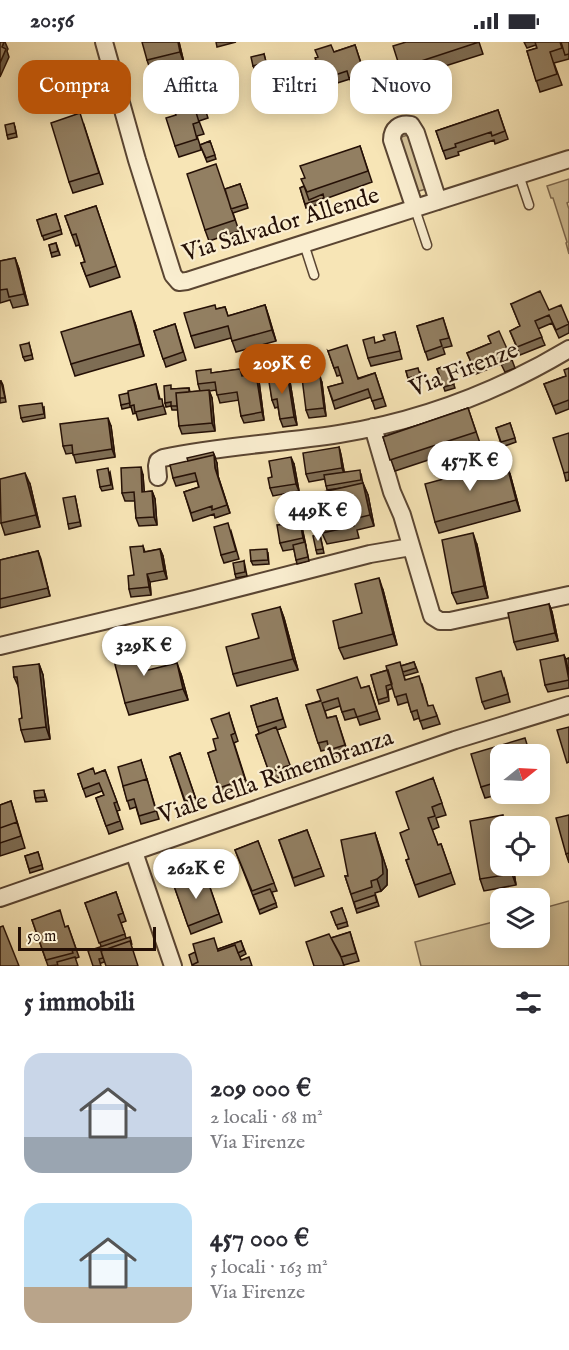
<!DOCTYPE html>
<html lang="it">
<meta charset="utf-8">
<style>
body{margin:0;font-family:"IM FELL English",serif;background:#f2f2f3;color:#2b2b33;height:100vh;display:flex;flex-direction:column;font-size:22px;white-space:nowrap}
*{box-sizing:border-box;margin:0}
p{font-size:20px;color:#7c7c81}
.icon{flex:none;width:33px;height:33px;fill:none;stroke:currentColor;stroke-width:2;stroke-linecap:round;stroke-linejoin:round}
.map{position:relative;height:924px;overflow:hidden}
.panel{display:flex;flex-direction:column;background:#fff;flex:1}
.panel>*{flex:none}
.hud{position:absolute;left:18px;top:18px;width:534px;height:54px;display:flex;gap:12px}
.needle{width:39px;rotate:72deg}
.tools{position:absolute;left:490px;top:702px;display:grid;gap:12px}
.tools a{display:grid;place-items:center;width:60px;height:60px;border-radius:12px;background:#fff;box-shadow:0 3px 15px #0003;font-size:30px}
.scale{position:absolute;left:18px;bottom:15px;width:138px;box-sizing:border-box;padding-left:6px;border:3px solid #251006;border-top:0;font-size:16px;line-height:21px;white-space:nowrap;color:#251006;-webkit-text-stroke:4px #faeed0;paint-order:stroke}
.price{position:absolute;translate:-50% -51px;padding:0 14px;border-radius:21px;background:#fff;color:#222;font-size:20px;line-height:39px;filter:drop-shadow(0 2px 3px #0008)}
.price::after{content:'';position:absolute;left:50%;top:36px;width:18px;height:14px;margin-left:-9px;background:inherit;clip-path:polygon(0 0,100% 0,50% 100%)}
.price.on{background:#b45309;color:#fff}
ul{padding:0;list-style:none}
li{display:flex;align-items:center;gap:18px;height:150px;padding:0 24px}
li span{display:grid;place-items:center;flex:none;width:168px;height:120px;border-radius:18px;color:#555}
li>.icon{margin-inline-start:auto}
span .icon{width:72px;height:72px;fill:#fffc;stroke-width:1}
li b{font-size:26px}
h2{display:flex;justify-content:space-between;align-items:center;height:72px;padding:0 24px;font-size:26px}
.tag{padding:0 21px;border-radius:18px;background:#fff;box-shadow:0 3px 15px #0003;font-size:21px;line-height:54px}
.tag.on{background:#b45309;color:#fff}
.status{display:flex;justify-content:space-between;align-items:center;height:42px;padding:0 30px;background:#fff;direction:ltr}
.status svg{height:16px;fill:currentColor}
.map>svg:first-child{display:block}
.green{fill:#d3c198;stroke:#7c684f;stroke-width:1.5}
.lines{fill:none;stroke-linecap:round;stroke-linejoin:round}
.service-casing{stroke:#5a4532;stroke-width:11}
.minor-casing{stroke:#5a4532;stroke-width:20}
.service{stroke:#faeed0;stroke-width:8}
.minor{stroke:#faeed0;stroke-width:16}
.wall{fill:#7e6d54;stroke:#251006;stroke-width:1.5}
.shaded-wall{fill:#665945;stroke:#251006;stroke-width:1.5}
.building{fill:#927f62;stroke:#251006;stroke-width:1.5}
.labels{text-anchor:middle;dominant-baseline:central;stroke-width:4.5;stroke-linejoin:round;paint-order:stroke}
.street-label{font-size:24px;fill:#251006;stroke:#faeed0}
</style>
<div class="status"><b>20:56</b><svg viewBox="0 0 49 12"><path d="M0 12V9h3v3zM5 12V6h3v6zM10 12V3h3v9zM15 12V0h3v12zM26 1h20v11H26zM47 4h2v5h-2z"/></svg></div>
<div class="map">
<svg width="569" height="924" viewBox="0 0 569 924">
<rect width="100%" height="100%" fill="#f7e5b6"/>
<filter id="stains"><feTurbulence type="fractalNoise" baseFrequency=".00333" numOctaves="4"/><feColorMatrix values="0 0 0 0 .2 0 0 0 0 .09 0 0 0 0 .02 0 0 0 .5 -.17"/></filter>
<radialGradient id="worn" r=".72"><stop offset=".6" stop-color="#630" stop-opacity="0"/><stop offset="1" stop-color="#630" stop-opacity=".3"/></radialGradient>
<!-- green -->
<path class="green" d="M411 92 429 146 416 150 398 96Z
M569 137V160L567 161 569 167V212L566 201 567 200 553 156H551L547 144Z
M569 859V924H421L415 900 501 878V896H540V867Z"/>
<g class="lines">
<defs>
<path id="service" d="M519 133 529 163
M415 167 427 203
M304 202 314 233"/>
<path id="minor" d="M104 0 137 118 173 233 179 240 187 239 569 117
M415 167 392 98C392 87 399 81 411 83L416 91 438 159
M373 385 392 450 402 473 432 574 440 579H450L569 553
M158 435 157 424 158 419 163 416C221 404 281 401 339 392 420 379 499 349 569 307
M0 604 195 557 370 512 411 505
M134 810 173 924
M0 856 455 698 569 663"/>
</defs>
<!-- service casing -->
<use href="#service" class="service-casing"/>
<!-- minor casing -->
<use href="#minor" class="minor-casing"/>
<!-- service -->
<use href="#service" class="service"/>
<!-- minor -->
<use href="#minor" class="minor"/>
</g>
<!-- wall -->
<path class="wall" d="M179 0 184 21 151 30 147 18Z
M216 0H236L217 5Z
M406 0H479L483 12 404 37 400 26Z
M524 0H569V17L554 21 562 43 540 50 527 9 537 6 536 3 527 6Z
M355 3 367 39 352 44 350 37 315 48 308 31 317 54 300 59 297 53 266 63 256 32 263 29 262 26 255 28 253 24 264 12 267 24 282 26 305 23 316 20 334 10Z
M162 45 194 50 199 48 208 76 199 79 204 92 197 94 200 103 210 99 216 117 207 120 200 103 201 108 179 115 175 104 176 73 173 65 170 67Z
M498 68 508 97 495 102 494 98 458 110 459 113 446 117 436 89Z
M84 83 103 142 73 151 69 140Z
M15 85 17 95 8 97 7 93Z
M360 104 372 140 325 157 326 160 306 166 300 146 304 144 305 136Z
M240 142 248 166 233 171 239 189 209 199 205 188 225 147Z
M96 164 120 235 90 245 81 221 85 220 79 203 76 204 65 174Z
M56 172 62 192 44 198 37 178Z
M56 201 60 213 52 215 49 203Z
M15 216 19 227 28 263 13 266 10 258 0 261V219Z
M511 262 549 268 569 281V291L559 296 552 281 538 287 545 303 520 313 510 289 520 284Z
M265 263 276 299 236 310 231 296 195 306 191 294 217 267 225 265 228 274Z
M443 276 452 304 443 306 445 312 428 318 417 284Z
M135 281 144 314 75 334 71 322Z
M175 282 186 318 166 325 154 289Z
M395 290 402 317 371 324 368 316 376 301 385 298Z
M488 294 512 318 515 326 505 330 501 322 476 332 467 311 491 301Z
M29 301 33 317 25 319 23 315Z
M328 309 359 336 375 331 386 364 375 367 371 355 335 367 328 345 343 341 341 333 337 334Z
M287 321 297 383 283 385 280 377 278 365 275 366 272 358 269 334Z
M447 323 455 346 445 349 437 327Z
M569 326V367L556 372 544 342 566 334Z
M240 327 243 333 259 339 264 378 244 381 241 374 239 358 220 361 216 348 209 349 212 356 215 389 182 392 179 384 178 368H172L171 364 166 365 165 361 172 347 189 346 190 350 200 349 198 342 212 331Z
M406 329 420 330 421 337 409 340Z
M0 339H1L3 343 6 360 0 361Z
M322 341 326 374 309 376 306 368Z
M156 342 160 357 164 365 166 372 138 378 136 371 133 372 131 365 122 367 121 363 128 351Z
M44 365 45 376 23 380 21 376Z
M468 366 480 401 395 429 383 395Z
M510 381 516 400 502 405 496 386Z
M111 384 115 415 76 421 73 411 66 412 63 404Z
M569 391V438L566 439 564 431Z
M339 405 341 413 344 430 361 432 363 442 368 453 374 484 357 488 359 496 327 502 322 491 349 445 327 448 325 437 309 440 306 432Z
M188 419 217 421 218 434 230 471 215 476 214 472 193 479 184 450 199 445 197 439 176 444 173 436Z
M294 422 299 449 273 454 270 446 272 435Z
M110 430 113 447 102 449 100 445Z
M510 432 520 469 439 491 435 480Z
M143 433 144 450 152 449 155 457 157 483 139 484 136 476 135 459H125L122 451Z
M30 442 40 485 5 493 1 481Z
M75 454 81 484 69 487 68 482Z
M301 458 303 467 285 470 283 466Z
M298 468 300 476 309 519 297 522 294 507 283 509 280 501 288 482Z
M231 489 239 517 224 521 221 513Z
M320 493 324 511 317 512 316 508Z
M477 503 488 556 457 562 452 551Z
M143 504 145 510 160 507 163 514 167 537 150 540 151 553 131 555 129 547Z
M38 509 50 554 0 566V518Z
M268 511 269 522 253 523 251 519Z
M244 519 247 534 236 536 235 532Z
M383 548 397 603 344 617 339 606 362 571Z
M549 562 552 570 558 599 517 608 514 600Z
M280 565 284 576 298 628 237 644 233 632Z
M564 613 566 617 569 616V646L548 650 545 643Z
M142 615 145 628 181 632 188 658 129 673 125 661Z
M414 620 418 630 404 634 405 638 422 642 428 664 436 671 440 682 423 687 419 676 414 678 408 660 398 663 393 646 388 648 389 659 379 662 371 633Z
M39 622 43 633 50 697 25 700 21 688 22 676 19 646 14 635Z
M504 636 510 660 485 667 482 660Z
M369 644 380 677 360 683 357 675 345 678 340 664 325 669 327 676 336 674 348 711 332 716 329 707 321 709 306 663Z
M277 656 286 685 277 688 292 731 272 738 256 693 259 691 251 664Z
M229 671 238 699 234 701 248 745 222 754 208 711 216 708 218 696Z
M180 711 198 763 187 767 170 715Z
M501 712V752L485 756 481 745Z
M141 718 159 777 141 782 136 765 130 767 123 744Z
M105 728 120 768 117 769 123 787 109 792 96 756 104 753 102 749 86 755 78 732H95Z
M433 736 446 773 436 776 439 785 432 788 438 803 441 802 455 842 419 855 406 818 409 817V787Z
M45 752 47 759 36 760 35 756Z
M11 759 25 806 0 814V763Z
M569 773V821L566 812Z
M307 788 324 834 295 844 279 798Z
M375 791 387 828V843L381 849 375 851 379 864 357 871 345 834H348Z
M258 799 277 849 272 850 277 865 260 872 235 808Z
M38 810 43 827 30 831 25 814Z
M501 824H513L516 843 484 849 480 837Z
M206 834 222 880 191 892 173 841 194 839Z
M116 850 126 879 121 881 126 896 131 899 104 920 93 924 101 904 85 861Z
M342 866 348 884 338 887 331 870Z
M32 878 65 885 68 884 79 915 58 923 48 924Z
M350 890 359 919 344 923 331 896Z
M241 899 246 912 240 915 241 918 218 907Z"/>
<!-- shaded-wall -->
<path class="shaded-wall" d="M4 0H5L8 7 7 9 9 15 0 35V21L2 5Z
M178 0H179L184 21 180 10Z
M15 216 19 227 28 263 24 252Z
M265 263 269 275 276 299 272 288Z
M131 269 135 281 144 314 140 302Z
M285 317 287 321 297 383 294 375Z
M256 332 259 339 264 378 262 370Z
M320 334 322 341 326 374 324 366Z
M209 348 212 356 215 389 212 381Z
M108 376 111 384 115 415 112 407Z
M339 405 341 413 345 434 342 426Z
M213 410 217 421 218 434 230 471 215 426Z
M291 415 294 422 299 449 296 442Z
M506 420 510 432 520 469 516 458Z
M141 425 143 433 145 458 142 450Z
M25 431 30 442 40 485 36 473Z
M363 441 368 453 374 484 370 473Z
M152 449 155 457 157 483 154 475Z
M298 468 300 476 306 504 303 496Z
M473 491 477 503 488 556 484 544Z
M160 507 163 514 167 537 164 529Z
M38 509 41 517 50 554 48 546Z
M147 532 150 540 151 553 149 545Z
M379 536 383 548 397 603 393 592Z
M549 562 552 570 558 599 555 591Z
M280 565 284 576 298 628 293 617Z
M138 604 142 615 148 640 144 629Z
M177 621 181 632 188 658 183 647Z
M39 622 43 633 50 697 46 685Z
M375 791 387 828V843L381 849 377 837Z
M511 824H513L516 843 512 832Z"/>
<!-- building -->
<path class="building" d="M0 0H4L2 5 6 7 0 21Z
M142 0H178L180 10 147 18Z
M406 0H479L400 26 393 4Z
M535 0H560L562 6 550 10 557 32 536 39 527 9 537 6Z
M561 0H569V12L565 13Z
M331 3 334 10 355 3 364 31 349 36 347 29 323 37 315 16 318 15 315 8Z
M264 12 266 20 253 24 251 15Z
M304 19 314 46 297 52 295 45 271 53 262 26 280 20 282 27Z
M316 20 324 41 313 44 305 23Z
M263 29 272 57 264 59 256 32Z
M189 37 193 50 199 48 204 65 195 67 199 80 193 82 197 97 175 104 166 76 176 73 170 54 165 55 162 45Z
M498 68 505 89 492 94 491 90 455 102 456 105 443 109 436 89Z
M80 71 99 131 69 140 51 81Z
M14 81 16 91 7 93 5 83Z
M210 99 215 113 206 116 200 103Z
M360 104 368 129 307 150 301 137 305 136 300 124Z
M216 122 235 178 205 188 187 132Z
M240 142 247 162 231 167 225 147Z
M304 144 309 158 323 152 324 156 305 162 300 146Z
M96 164 116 224 86 234 81 221 85 220 76 192 72 193 65 174Z
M56 172 61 188 42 194 37 178Z
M56 201 58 209 51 211 49 203Z
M15 216 24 252 9 255 7 247 0 248V219Z
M540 249 549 268 561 263 569 282 556 288 549 273 535 279 542 295 517 305 510 289 520 284 511 262Z
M215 263 216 267 225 265 228 274 265 263 272 288 232 299 228 284 191 294 184 271Z
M131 269 140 302 71 322 61 290Z
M443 276 449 296 440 298 442 304 425 310 417 284Z
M175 282 183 310 163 317 154 289Z
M499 289 512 318 502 322 499 314 473 324 467 311 491 301 488 294Z
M395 290 400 309 368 316 363 298 374 295 375 301 385 298 383 293Z
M29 301 32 313 23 315 20 303Z
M347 303 358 337 375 331 383 356 372 359 368 347 333 359 328 345 343 341 338 325 334 326 328 309Z
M285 317 288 335 287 331 269 334 267 320Z
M447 323 454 342 444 345 437 327Z
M418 326 420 333 408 336 406 329Z
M569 326V358L553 364 544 342 566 334 564 328Z
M211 327V331L240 327 242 334 256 332 262 370 241 374 237 350 217 353 215 340 198 342 196 329Z
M287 331 294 375 280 377 277 357 272 358 268 334Z
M320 334 324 366 306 368 302 336Z
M0 339H1L5 356H0Z
M156 342 159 357H162L163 364 135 370 134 363 130 364 128 349Z
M171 343V347L189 346V350L176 351 177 364H171V360L165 361 164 344Z
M209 348 212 381 179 384 176 351Z
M128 351 130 361 121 363 119 353Z
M42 361 44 372 21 376 19 364Z
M468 366 476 390 390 418 383 395Z
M108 376 112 407 73 413 72 403 63 404 60 382Z
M510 381 515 396 501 400 496 386Z
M569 391V430L564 431 553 396Z
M339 405 342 426 306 432 303 411Z
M213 410 216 417 214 413 188 419 187 416Z
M214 413 215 426 227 463 212 468V464L191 471 184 450 199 445 195 431 173 436 170 423Z
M291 415 296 442 270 446 268 436 272 435 269 419Z
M506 420 516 458 435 480 425 442Z
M141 425 142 450 152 449 154 475 136 476 134 450 122 451 121 426Z
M108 426 111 443 100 445 97 428Z
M360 428 361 438 326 444 324 433Z
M25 431 36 473 1 481 0 437Z
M363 441 370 473 353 477 354 484 322 491 314 452Z
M75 454 80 480 68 482 63 456Z
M300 454 301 463 283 466 281 458Z
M298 468 303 496 280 501 277 483 288 482 286 471Z
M228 481 236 509 221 513 214 485Z
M473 491 484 544 452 551 442 498Z
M320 493 323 507 316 508 313 494Z
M305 500 308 515 296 518 293 503Z
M143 504 144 510 160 507 164 529 147 532 149 545 129 547 128 534 134 533 130 505Z
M267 507 268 518 251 519 250 508Z
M38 509 48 546 0 557V518Z
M244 519 245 530 235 532 233 521Z
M379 536 393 592 339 606 333 579 362 571 355 542Z
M549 562 555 591 514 600 508 571Z
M280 565 293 617 233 632 226 605 259 596 252 572Z
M138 604 144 629 177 621 183 647 125 661 112 611Z
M564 613 569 638 545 643 540 618Z
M569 616V633L566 617Z
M400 620 405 638 419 634 428 664 433 663 437 674 420 679 417 668 411 670 406 652 395 655 386 624Z
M414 620 416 626 403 630 401 624Z
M39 622 46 685 21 688 19 677 22 676 17 635H14L13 625Z
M388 628 392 642 386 644 388 655 378 658 371 633Z
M501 629 508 652 482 660 476 636Z
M357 635 361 646 369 644 377 669 357 675 354 667 342 670 338 656 322 661 327 676 336 674 345 703 329 708 327 699 318 701 306 663 321 659 317 648Z
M277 656 283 677 257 685 251 664Z
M229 671 235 691 231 693 245 737 219 746 208 711 216 708 213 697 218 696 211 677Z
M276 685 290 723 269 730 256 693Z
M569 685V720L567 721 557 688Z
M525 696 530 712H501V739L481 745 471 712Z
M180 711 195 755 185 759 170 715Z
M141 718 148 741 147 737 123 744 118 725Z
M93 726 95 732 105 728 117 760 114 761 120 779 106 784 96 756 104 753 99 741 83 747 78 732Z
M433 736 442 761 432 765 435 774 428 776 438 803 441 802 451 831 415 843 406 818 409 817 400 791 409 787 396 750Z
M147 737 156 769 139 774 134 757 127 759 123 744Z
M44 748 45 755 35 756 34 749Z
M11 759 18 784 17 780 0 786V763Z
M503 773 504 784H501V824H511L512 832 480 837 470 779Z
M569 773V811L566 812 556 776Z
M17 780 21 794 0 801V786Z
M307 788 321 826 293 836 279 798Z
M375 791 382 816 383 832 377 837 371 839 372 845 351 852 345 834H348L341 798Z
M258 799 274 841 252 849 235 808Z
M38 810 42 823 29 827 25 814Z
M206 834 219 872 188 884 173 841 192 835 194 839Z
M270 847 276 861 259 868 253 853Z
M116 850 123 871 118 873 125 892 99 901 85 861Z
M375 853 377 860 356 867 354 860Z
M342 866 347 880 336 883 331 870Z
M60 868 65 885 68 884 76 907 72 908 73 911 46 918 32 878Z
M3 884 19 924H0V885Z
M350 890 356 911 341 915 331 896Z
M329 892 340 912 344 924H314L306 900Z
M130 895 132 903 130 899 101 909 103 916 99 917 101 924H93L88 909Z
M214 896 218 909 235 903 241 918 249 915 252 924H192V923L198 920 193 902Z
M130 899 138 924H106L101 909Z
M241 899 244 908 238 911 235 903 218 909V907Z
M195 910 198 920 192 923 189 913Z
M75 915 78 924H58L57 920Z"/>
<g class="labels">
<!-- street labels -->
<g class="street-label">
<text transform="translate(281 183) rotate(-17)">Via Salvador Allende</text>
<text transform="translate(464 328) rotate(-21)">Via Firenze</text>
<text transform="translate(276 735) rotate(-19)">Viale della Rimembranza</text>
</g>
</g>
<rect width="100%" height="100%" filter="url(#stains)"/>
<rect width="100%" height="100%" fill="url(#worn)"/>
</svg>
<div class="tools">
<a><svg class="needle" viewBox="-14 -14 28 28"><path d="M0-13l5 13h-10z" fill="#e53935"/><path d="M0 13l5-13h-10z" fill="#7c7c81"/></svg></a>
<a><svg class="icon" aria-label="locate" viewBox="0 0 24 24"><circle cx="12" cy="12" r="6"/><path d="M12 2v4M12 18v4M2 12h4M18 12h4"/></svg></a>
<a><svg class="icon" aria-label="layers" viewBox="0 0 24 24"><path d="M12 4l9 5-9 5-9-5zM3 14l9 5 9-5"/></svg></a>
</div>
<div class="scale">50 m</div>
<b class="price on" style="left:282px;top:353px">209K €</b>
<b class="price" style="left:470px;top:450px">457K €</b>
<b class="price" style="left:318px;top:500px">449K €</b>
<b class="price" style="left:144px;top:635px">329K €</b>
<b class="price" style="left:196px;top:858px">262K €</b>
<div class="hud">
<a class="tag on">Compra</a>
<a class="tag">Affitta</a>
<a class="tag">Filtri</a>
<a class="tag">Nuovo</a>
</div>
</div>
<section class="panel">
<h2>5 immobili<svg class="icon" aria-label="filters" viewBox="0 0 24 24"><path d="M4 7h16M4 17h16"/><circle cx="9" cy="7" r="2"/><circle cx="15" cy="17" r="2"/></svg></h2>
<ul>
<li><span style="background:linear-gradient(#c9d6e8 70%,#9aa5b1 0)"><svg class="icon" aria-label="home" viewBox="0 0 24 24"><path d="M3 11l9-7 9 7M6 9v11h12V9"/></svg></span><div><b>209 000 €</b><p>2 locali · 68 m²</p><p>Via Firenze</p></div></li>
<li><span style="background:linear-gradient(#bfe0f5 70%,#b9a48a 0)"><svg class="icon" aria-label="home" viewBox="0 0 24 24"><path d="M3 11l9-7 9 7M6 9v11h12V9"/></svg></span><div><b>457 000 €</b><p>5 locali · 163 m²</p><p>Via Firenze</p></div></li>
</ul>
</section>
